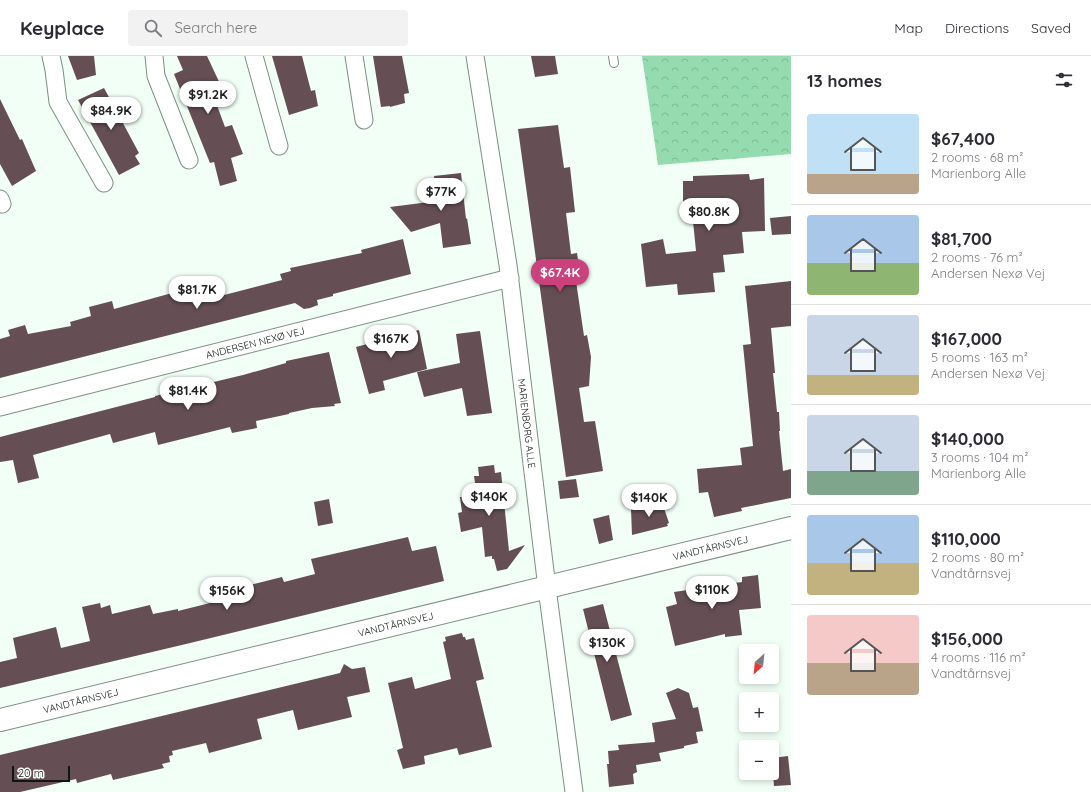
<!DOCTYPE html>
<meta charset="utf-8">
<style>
body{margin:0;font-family:Quicksand,sans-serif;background:#f2f2f3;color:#2b2b33;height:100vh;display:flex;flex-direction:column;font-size:15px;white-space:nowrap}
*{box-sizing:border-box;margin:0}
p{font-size:13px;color:#7c7c81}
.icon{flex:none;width:22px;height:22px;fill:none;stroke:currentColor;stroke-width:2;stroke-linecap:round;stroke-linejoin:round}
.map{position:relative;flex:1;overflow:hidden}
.side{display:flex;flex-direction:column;background:#fff;width:300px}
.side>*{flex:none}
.needle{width:26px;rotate:207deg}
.tools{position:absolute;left:739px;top:588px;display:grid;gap:8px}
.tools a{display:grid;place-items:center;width:40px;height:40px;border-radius:4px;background:#fff;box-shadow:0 2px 6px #0003;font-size:20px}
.scale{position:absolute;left:12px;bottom:10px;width:58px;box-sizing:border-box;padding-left:4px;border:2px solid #0f1712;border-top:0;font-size:11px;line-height:14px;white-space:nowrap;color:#0f1712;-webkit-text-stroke:3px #fff;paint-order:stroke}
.price{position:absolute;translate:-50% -34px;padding:0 9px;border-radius:14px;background:#fff;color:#222;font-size:13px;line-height:26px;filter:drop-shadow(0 1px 2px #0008)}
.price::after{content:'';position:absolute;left:50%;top:24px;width:12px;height:9px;margin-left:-6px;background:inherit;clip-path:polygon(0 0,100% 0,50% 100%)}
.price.selected{background:#ca417b;color:#fff}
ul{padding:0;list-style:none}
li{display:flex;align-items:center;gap:12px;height:100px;padding:0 16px}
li+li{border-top:1px solid #e1e1e2}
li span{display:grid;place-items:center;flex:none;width:112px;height:80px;border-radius:4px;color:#555}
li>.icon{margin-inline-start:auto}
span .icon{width:48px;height:48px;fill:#fffc;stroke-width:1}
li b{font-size:17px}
h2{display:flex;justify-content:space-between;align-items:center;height:48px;padding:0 16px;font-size:17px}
header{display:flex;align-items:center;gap:24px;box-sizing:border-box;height:56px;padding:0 20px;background:#fff;border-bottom:1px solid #e1e1e2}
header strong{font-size:19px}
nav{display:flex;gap:22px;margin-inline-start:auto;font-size:14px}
.search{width:280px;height:36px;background:#f2f2f3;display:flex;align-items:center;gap:10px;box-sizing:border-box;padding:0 14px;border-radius:4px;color:#7c7c81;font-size:15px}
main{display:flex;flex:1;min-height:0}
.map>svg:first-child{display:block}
.forest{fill:url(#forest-crowns)}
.building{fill:#654f55}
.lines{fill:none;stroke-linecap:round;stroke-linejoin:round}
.lane-casing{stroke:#7c9183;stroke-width:10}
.street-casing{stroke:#7c9183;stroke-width:19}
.secondary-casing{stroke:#7c9183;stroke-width:24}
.lane{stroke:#fff;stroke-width:8}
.street{stroke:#fff;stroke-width:17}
.secondary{stroke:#fff;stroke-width:22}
.labels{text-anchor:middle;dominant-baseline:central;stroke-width:4;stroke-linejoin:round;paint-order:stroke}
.street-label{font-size:10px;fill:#0f1712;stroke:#fff}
</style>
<header>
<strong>Keyplace</strong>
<div class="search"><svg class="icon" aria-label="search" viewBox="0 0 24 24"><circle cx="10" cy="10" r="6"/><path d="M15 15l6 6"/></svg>Search here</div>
<nav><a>Map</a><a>Directions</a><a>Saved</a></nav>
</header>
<main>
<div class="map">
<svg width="791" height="736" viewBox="0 0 791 736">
<defs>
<pattern id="forest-crowns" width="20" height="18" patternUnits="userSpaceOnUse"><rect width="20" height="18" fill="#94dbaf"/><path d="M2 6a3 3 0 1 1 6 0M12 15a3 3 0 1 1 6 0" fill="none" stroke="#7ebb96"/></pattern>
</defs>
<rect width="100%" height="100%" fill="#f1fff6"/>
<!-- forest -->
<path class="forest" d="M642 0H791V98L658 109Z"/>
<!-- building -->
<path class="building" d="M68 0H94L96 19 77 24Z
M177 0H207L222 32 212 36 225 71 232 69 243 98 231 102 237 125 220 130 214 106 210 107 174 18 183 14Z
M272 0H302L311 35 315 34 318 50 289 59Z
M373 0H402L409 37 404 38 405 47 390 51V50L381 51Z
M531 0H555L558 18 535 21Z
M104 32 139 97 135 100 140 108 119 119 78 44Z
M0 43 20 84 22 83 36 115 12 130 0 108Z
M558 69 564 112 570 111 575 156 566 157 571 198 577 197 581 224 576 225 584 280 587 279 591 301 589 330 579 332 584 366 595 365 603 415 566 421 518 73Z
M461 117 466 163 467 162 471 188 443 192 440 167 411 176 390 151 437 145 434 120Z
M749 118 750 124 764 122 765 175 742 176 744 197 723 199 725 216 713 217 715 236 678 239 677 228 646 231 641 188 663 183 666 198 696 195 692 155H683V125H693V120Z
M791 160V178L772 179 770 162Z
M403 183 411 218 333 238V240L317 244 318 249 310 252 304 253 295 247 0 322V283L10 280 8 274 25 269 28 278 71 270 70 266 91 260 89 251 112 245 114 253 201 229 205 244 282 224 280 218 291 215 290 212 362 197 361 194Z
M791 225V270L771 272 775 317H773L777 356H779L780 375H779L783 415 791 413V442L741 452 742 455 714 461 708 436 699 437 697 413 742 409 740 392 753 390 743 289 751 288 745 230Z
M419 274 427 313 383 325 385 334 369 338 356 291Z
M480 275 492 357 467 360 462 332 424 341 417 316 460 307 456 278Z
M329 296 341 347 334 348 335 350 312 352 289 357V358L256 365 257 372 232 377 230 371 158 389 155 376 113 387 110 378 33 399 39 422 18 427 13 404 0 406V381L155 341V340L243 319 286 307V305Z
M494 409 495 417 501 416 509 495 525 489 507 513 497 515 494 503H492V500L485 501 482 471 461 476 458 457 462 456 460 441 477 440 474 420H479L478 411Z
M576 423 579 441 560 443 558 425Z
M329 443 333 467 318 470 314 446Z
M662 446 669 467 667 468 668 470 632 479 631 453Z
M609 459 613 484 599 488 593 463Z
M408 481 412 495 436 490 444 525 186 588 0 632V606L17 602 13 582 56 571 61 592 90 585 82 551 100 547 101 552 110 549 112 558 150 549 153 558 178 553V555L214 546 210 532 233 526 234 533 282 521 284 526 315 518 311 503Z
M758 519 761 552 739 554 742 579 725 581V578L675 590 666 551 677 548 674 536 742 526V521Z
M603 548 632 659 611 665 583 553Z
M462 577 463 581H465L466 584 474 582 484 623 476 625 492 691 459 699 457 692 424 700 425 708 403 713 397 694 403 692 388 627 412 621 415 633 451 623 443 586 446 585 445 581Z
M344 608 352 613 365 611 370 636 347 641 352 661 298 674 293 654 257 663 262 683 209 697 206 687 172 695 173 699 169 700 170 706 162 708 164 712 113 724 111 718 77 727 76 723 20 736H0V699L340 617Z
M678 632 689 637 693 652 698 651 703 675 696 676 698 687 684 690V692L659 697 661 705 636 709 637 716 633 718 634 728 609 731 607 708H609L608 695 619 694 618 689 655 686 652 667 676 663 666 637Z
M788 700 791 729 774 730 772 702Z"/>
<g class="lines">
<defs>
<path id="lane" d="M613 0 614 7"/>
<g id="street">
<path d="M51 0 54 14 58 46 104 127"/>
<path d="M154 0 156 20 189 104"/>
<path d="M254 0 279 90"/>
<path d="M354 0 364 64"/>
<path id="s1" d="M475 0 508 209 547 532 574 736"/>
<path d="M0 143 2 148"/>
<path id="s2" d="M0 351 510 222"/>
</g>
<g id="secondary">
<path id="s3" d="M0 664 791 472"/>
</g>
</defs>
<!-- lane casing -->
<use href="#lane" class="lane-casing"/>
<!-- street casing -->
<use href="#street" class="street-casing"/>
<!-- secondary casing -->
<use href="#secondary" class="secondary-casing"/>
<!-- lane -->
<use href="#lane" class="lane"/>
<!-- street -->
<use href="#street" class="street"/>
<!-- secondary -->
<use href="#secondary" class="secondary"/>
</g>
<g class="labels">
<!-- street labels -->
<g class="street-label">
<text stroke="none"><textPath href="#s2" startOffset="263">ANDERSEN NEXØ VEJ</textPath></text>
<text stroke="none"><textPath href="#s1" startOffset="371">MARIENBORG ALLE</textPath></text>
<text stroke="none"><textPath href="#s3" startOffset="731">VANDTÅRNSVEJ</textPath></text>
<text stroke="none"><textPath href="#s3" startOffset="407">VANDTÅRNSVEJ</textPath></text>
<text stroke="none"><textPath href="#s3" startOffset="83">VANDTÅRNSVEJ</textPath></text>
</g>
</g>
</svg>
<div class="tools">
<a><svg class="needle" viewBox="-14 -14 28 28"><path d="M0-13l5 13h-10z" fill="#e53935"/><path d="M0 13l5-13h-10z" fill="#7c7c81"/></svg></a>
<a>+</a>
<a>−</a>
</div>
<div class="scale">20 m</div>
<b class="price" style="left:208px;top:59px">$91.2K</b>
<b class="price" style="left:111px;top:75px">$84.9K</b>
<b class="price" style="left:441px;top:156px">$77K</b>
<b class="price" style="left:709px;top:176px">$80.8K</b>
<b class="price selected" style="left:560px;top:237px">$67.4K</b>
<b class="price" style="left:197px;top:254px">$81.7K</b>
<b class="price" style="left:391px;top:303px">$167K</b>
<b class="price" style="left:188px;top:355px">$81.4K</b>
<b class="price" style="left:489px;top:461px">$140K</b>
<b class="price" style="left:649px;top:462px">$140K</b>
<b class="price" style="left:712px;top:554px">$110K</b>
<b class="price" style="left:227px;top:555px">$156K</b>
<b class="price" style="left:607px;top:607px">$130K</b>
</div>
<section class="side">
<h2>13 homes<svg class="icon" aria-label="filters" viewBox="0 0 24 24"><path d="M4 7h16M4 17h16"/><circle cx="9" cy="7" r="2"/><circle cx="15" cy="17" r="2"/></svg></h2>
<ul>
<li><span style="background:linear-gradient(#bfe0f5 75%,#b9a48a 0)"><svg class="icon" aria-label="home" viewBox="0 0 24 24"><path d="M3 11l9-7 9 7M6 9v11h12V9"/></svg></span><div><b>$67,400</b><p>2 rooms · 68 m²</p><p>Marienborg Alle</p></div></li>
<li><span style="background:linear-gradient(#a9c7e8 60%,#8fb573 0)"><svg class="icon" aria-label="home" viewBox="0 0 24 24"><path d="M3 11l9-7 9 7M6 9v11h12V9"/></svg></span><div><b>$81,700</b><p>2 rooms · 76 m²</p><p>Andersen Nexø Vej</p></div></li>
<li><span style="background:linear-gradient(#c9d6e8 75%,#c2b280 0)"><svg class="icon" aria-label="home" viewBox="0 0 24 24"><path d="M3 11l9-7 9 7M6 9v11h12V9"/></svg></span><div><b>$167,000</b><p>5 rooms · 163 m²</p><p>Andersen Nexø Vej</p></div></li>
<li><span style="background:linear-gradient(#c9d6e8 70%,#7fa58c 0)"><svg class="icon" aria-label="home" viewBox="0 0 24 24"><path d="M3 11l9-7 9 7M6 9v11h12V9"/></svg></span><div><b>$140,000</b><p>3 rooms · 104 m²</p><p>Marienborg Alle</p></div></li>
<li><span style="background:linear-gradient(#a9c7e8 60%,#c2b280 0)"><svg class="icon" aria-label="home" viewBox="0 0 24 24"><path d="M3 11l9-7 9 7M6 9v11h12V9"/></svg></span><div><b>$110,000</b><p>2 rooms · 80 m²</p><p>Vandtårnsvej</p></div></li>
<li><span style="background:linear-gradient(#f6c9c9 60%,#b9a48a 0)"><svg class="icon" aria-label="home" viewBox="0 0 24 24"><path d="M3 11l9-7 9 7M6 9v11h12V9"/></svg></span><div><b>$156,000</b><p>4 rooms · 116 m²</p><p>Vandtårnsvej</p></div></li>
</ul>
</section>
</main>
